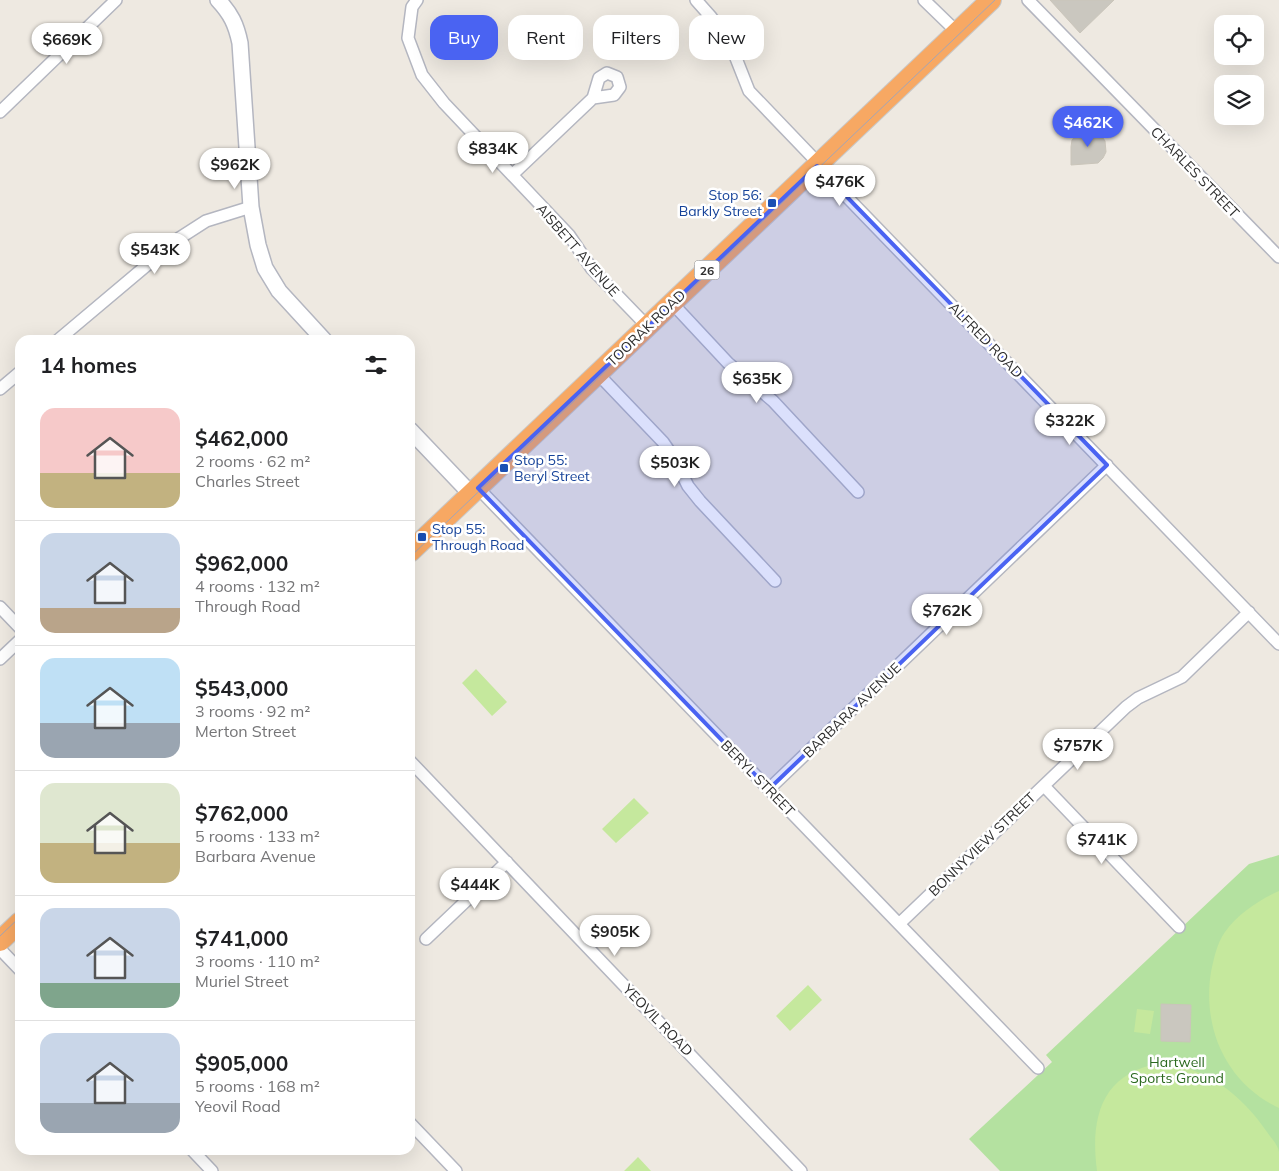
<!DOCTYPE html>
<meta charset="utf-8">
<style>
body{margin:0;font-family:Mulish,sans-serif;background:#f6f6f6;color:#202124;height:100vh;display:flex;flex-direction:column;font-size:19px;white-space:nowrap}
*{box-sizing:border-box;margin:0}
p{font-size:16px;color:#757577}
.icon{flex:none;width:28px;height:28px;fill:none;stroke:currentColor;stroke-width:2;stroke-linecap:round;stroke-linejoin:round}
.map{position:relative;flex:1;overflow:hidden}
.side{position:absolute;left:15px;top:335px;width:400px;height:820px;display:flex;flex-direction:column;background:#fff;border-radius:15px;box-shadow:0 5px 20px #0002}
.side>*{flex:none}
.guide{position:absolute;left:430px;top:15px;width:475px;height:45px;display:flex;gap:10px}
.fabs{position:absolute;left:1214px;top:15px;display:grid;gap:10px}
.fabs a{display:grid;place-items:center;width:50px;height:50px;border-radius:10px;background:#fff;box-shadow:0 5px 20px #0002;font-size:25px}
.price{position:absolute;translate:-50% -42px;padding:0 11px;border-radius:18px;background:#fff;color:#222;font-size:16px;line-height:32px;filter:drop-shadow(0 1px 2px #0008)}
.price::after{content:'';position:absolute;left:50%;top:30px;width:15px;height:11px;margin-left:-8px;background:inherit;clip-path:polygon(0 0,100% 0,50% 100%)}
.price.selected{background:#4a63f2;color:#fff}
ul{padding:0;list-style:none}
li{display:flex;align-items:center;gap:15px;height:125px;padding:0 25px}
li+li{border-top:1px solid #e0e0e0}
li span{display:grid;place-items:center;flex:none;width:140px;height:100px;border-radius:15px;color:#555}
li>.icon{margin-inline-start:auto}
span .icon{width:60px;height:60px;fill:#fffc;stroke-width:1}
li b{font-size:21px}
h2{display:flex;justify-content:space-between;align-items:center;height:60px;padding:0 25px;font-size:21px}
.chip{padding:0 18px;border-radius:15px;background:#fff;box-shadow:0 5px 20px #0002;font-size:18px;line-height:45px}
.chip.selected{background:#4a63f2;color:#fff}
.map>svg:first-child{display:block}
.green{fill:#b4e1a0}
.pitch{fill:#c5e89d}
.building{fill:#cac7bf;stroke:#cac5ba}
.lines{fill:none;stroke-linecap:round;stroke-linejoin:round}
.street-casing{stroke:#b4b6c0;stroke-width:14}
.secondary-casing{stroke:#b4b6c0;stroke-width:18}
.highway-casing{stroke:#c8c8c8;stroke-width:22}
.street{stroke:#fff;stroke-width:11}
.secondary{stroke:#fff;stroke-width:15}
.highway{stroke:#f7a863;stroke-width:20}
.tram{stroke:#a3a5b6;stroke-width:1}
.marked{fill:#4a63f2;fill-opacity:0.2;stroke:#4a63f2;stroke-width:4;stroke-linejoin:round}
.transit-dot{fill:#1a4fb4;stroke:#fff;stroke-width:2}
.labels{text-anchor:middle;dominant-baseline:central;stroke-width:5;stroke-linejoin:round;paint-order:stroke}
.shield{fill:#fff;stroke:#6c6c6c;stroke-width:1}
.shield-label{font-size:12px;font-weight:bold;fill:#2d2d2d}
.street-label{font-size:14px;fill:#2d2d2d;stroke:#fff}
.transit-label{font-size:14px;fill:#164399;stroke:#fff;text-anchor:start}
.park-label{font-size:14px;fill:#2b691f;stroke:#fff}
</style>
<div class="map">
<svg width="1279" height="1171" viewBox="0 0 1279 1171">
<rect width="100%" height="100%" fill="#eee9e1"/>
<!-- green -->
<path class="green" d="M1279 855V1171H1000L969 1139 1052 1062 1046 1055 1249 864Z"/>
<!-- pitch -->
<path class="pitch" d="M476 669 507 702 492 716 462 683Z
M634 798 649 813 616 843 602 829Z
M1279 891V1108C1226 1083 1202 1028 1211 972 1214 958 1217 943 1225 932 1238 914 1259 900 1279 891Z
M808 985 822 1000 790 1031 776 1016Z
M1137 1009 1154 1011 1150 1034 1134 1032Z
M1161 1063C1206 1067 1242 1095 1267 1132 1271 1138 1278 1145 1279 1152 1279 1158 1279 1165 1279 1171H1097C1090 1118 1101 1073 1161 1063Z
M638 1157 651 1171H624Z"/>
<!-- building -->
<path class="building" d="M1050 0H1114L1080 33Z
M1084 129 1098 131 1105 141 1106 152 1103 158 1098 163 1071 165V147L1072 140 1077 134Z
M1161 1004 1191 1005 1190 1042 1161 1041Z"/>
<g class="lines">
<defs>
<path id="street" d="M417 0 412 7 408 38 422 75 444 103 569 235 592 269 648 327
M696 0 711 17 730 43 749 91 819 164
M924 0 957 32
M1028 0 1279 257
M0 112 116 0
M817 166 1279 644
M512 175 593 98 599 78 607 73 617 77 620 87 614 95 593 98
M672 303 728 363 773 401 858 492
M58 340 178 239 206 221 251 207
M598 374 663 442 674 458 688 486 700 501 775 581
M0 389 20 372
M478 488 1038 1068
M0 607 20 628
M0 659 20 640
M410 761 801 1171
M1044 786 1179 927
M769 789 1107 465
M899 924 1126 707 1138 698 1182 677 1249 612
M426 939 507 862
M0 949 20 970
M410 1123 456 1171
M192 1150 212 1171"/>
<path id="secondary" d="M218 0C231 14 236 24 240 43L251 207 258 245 265 268 279 291 324 340
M410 430 471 494"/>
<path id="highway" d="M410 552 991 0
M0 941 20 922"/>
</defs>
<!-- street casing -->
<use href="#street" class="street-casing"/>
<!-- secondary casing -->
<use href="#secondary" class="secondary-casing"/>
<!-- highway casing -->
<use href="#highway" class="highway-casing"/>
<!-- street -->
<use href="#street" class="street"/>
<!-- secondary -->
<use href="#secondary" class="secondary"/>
<!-- highway -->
<use href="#highway" class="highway"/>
<!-- tram -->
<path class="tram" d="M410 557 995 0
M0 936 20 917"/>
</g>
<!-- marked area -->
<path class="marked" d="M817 166 1107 465 769 789 478 488Z"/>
<!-- markers -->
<g class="transit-dot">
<rect x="767" y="198" width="10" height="10" rx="2.5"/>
<rect x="499" y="463" width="10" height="10" rx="2.5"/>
<rect x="417" y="532" width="10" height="10" rx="2.5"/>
</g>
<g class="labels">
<!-- shield labels -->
<rect class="shield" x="694.5" y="260.5" width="25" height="19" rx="4"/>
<g class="shield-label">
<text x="707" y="270">26</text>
</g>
<!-- street labels -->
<g class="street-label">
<text transform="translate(1195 172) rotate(46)">CHARLES STREET</text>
<text transform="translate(578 250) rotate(49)">AISBETT AVENUE</text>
<text transform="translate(646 328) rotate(-44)">TOORAK ROAD</text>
<text transform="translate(986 340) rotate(46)">ALFRED ROAD</text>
<text transform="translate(852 710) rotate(-44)">BARBARA AVENUE</text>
<text transform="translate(758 778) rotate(46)">BERYL STREET</text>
<text transform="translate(982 844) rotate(-44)">BONNYVIEW STREET</text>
<text transform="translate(658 1020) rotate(46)">YEOVIL ROAD</text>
</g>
<!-- transit labels -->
<g class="transit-label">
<text x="762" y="195" text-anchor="end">Stop 56:<tspan x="762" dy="16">Barkly Street</tspan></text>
<text x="514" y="460">Stop 55:<tspan x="514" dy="16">Beryl Street</tspan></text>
<text x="432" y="529">Stop 55:<tspan x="432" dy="16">Through Road</tspan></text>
</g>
<!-- park labels -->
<g class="park-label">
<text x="1177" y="1062">Hartwell<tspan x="1177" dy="16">Sports Ground</tspan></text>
</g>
</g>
</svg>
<div class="fabs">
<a><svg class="icon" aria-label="locate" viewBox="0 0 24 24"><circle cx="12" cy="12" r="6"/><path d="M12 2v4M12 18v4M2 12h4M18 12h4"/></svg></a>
<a><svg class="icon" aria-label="layers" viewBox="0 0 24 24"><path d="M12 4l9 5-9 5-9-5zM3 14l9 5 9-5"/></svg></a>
</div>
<b class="price" style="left:67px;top:65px">$669K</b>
<b class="price selected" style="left:1088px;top:148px">$462K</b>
<b class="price" style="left:493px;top:174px">$834K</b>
<b class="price" style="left:235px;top:190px">$962K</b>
<b class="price" style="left:840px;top:207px">$476K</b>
<b class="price" style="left:155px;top:275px">$543K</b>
<b class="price" style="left:757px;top:404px">$635K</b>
<b class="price" style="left:1070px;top:446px">$322K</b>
<b class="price" style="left:675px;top:488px">$503K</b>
<b class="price" style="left:947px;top:636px">$762K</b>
<b class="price" style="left:1078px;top:771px">$757K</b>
<b class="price" style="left:1102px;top:865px">$741K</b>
<b class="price" style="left:475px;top:910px">$444K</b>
<b class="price" style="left:615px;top:957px">$905K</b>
<div class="guide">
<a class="chip selected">Buy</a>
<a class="chip">Rent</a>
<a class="chip">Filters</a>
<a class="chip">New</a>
</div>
<section class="side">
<h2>14 homes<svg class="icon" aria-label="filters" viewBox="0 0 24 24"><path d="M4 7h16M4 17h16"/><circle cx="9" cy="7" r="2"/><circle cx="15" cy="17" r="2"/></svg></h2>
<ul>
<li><span style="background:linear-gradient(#f6c9c9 65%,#c2b280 0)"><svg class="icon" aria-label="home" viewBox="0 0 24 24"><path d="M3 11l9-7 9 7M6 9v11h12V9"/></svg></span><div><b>$462,000</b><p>2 rooms · 62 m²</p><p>Charles Street</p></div></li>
<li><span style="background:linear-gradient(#c9d6e8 75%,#b9a48a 0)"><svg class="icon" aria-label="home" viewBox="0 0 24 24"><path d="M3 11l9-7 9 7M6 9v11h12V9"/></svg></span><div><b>$962,000</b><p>4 rooms · 132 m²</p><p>Through Road</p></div></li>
<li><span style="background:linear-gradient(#bfe0f5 65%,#9aa5b1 0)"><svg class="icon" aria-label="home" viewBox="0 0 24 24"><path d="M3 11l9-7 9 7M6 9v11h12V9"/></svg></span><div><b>$543,000</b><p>3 rooms · 92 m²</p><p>Merton Street</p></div></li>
<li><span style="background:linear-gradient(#dfe7d0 60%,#c2b280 0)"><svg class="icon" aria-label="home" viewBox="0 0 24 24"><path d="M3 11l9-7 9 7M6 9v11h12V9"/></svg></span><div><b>$762,000</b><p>5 rooms · 133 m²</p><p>Barbara Avenue</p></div></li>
<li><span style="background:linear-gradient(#c9d6e8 75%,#7fa58c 0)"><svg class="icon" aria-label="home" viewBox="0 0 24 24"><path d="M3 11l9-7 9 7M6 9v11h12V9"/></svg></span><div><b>$741,000</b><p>3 rooms · 110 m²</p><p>Muriel Street</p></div></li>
<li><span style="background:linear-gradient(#c9d6e8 70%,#9aa5b1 0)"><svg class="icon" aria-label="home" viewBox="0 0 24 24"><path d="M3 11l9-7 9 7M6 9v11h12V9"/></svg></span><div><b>$905,000</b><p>5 rooms · 168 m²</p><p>Yeovil Road</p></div></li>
</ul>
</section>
</div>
